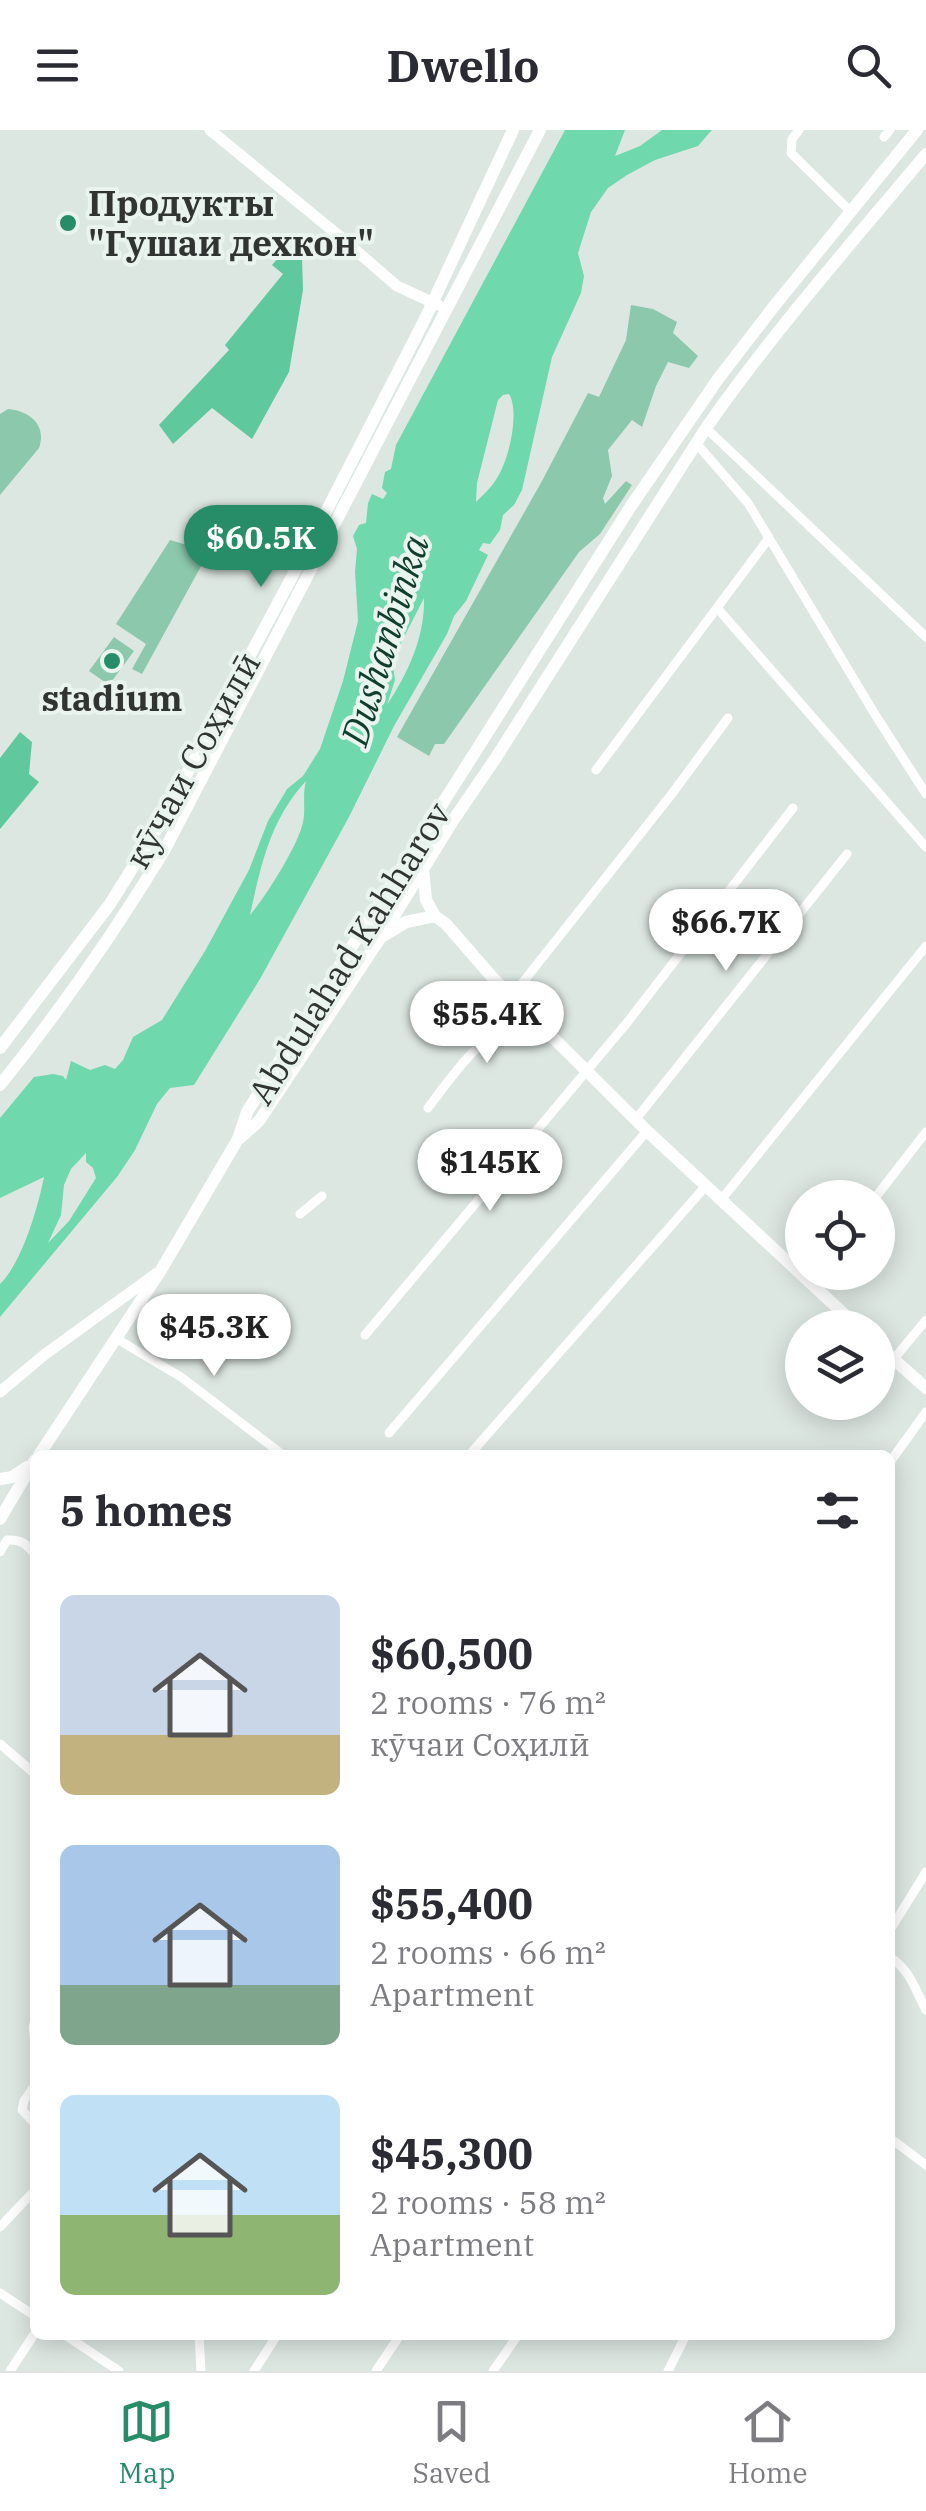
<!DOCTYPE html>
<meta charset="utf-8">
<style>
body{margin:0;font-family:"IBM Plex Serif",serif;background:#f2f2f3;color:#2b2b33;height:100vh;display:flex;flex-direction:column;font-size:38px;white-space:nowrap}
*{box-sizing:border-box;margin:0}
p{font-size:32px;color:#7c7c81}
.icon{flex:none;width:55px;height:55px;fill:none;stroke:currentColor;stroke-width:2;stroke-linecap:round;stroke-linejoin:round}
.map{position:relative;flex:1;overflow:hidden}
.side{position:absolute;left:30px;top:1320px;width:865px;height:890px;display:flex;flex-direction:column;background:#fff;border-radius:15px;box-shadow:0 5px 25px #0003}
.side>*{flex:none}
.controls{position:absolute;left:785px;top:1050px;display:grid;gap:20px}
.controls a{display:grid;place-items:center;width:110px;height:110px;border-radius:50%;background:#fff;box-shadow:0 5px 25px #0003;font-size:50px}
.price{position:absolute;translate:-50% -85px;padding:0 22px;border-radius:35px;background:#fff;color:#222;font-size:32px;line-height:65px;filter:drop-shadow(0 2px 5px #0008)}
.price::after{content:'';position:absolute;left:50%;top:60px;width:30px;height:22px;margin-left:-15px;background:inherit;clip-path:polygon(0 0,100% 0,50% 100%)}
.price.current{background:#278c68;color:#fff}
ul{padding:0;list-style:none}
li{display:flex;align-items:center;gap:30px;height:250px;padding:0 30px}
li span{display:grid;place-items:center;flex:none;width:280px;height:200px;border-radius:15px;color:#555}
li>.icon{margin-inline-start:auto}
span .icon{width:120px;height:120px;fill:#fffc;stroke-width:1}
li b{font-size:42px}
h2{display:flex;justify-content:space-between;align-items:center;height:120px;padding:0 30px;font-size:42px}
header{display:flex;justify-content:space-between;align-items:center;height:130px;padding:0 30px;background:#fff;font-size:45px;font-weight:700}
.dock{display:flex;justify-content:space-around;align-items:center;height:140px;border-top:2px solid #e1e1e2;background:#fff;font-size:28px;color:#7c7c81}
.dock a{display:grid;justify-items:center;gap:5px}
.dock .current{color:#278c68}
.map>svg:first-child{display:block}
.green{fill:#8bc8ac}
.forest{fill:#5fc89d}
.water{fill:#70d8ad;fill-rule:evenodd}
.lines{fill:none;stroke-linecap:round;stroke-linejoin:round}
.minor{stroke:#fff;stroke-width:9}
.tertiary{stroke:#fff;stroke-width:11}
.secondary{stroke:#fff;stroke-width:12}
.poi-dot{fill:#278c68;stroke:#eaf4ef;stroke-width:4}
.labels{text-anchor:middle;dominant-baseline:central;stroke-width:8;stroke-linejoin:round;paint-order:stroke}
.poi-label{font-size:35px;font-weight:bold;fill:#303432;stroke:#eaf4ef;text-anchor:start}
.street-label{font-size:35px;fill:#303432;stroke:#eaf4ef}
.water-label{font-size:38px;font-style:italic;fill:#103e2c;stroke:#eaf4ef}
</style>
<header><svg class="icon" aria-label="menu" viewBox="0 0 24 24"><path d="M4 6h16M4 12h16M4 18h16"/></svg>Dwello<svg class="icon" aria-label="search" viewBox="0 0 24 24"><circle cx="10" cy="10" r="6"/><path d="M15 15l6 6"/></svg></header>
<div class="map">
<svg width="926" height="2241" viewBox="0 0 926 2241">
<rect width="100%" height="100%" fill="#dde7e2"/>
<!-- green -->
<path class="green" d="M631 175 653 179 677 192 673 203 698 226 689 238 668 232 656 256 642 297 632 290 608 320 612 346 603 368 605 374 626 351 632 355 600 404 579 422 444 614H435L429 626 397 607 542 351 588 263 599 267 626 210Z
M8 279C30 281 47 295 39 318L0 365V284Z
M170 410 201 419 205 429 142 544 132 539 146 514 116 494Z
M114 507 134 521 109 555 89 541Z"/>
<!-- forest -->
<path class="forest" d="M280 126 302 127 303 160 289 242 252 309 212 278 173 314 159 295 229 220 225 215 283 144 272 135Z
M20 602 32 612 29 644 39 652 0 699V628Z"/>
<!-- water -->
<path class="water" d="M565 0H625L615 26 640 16 662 0H712L698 16 655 30 627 45 608 58 591 82 578 123 584 146 581 163 552 227 522 360 514 375 503 385 500 400 490 414 483 413 479 420 488 425 466 471 454 486 447 504 394 596 349 687 260 849 194 955 170 958 157 974 135 1020 117 1047 0 1187V1154C22 1133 38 1077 44 1047L0 1068V988L34 947 53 944 63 946 66 950 71 931 90 940 105 935 115 939 123 930 133 907 162 890 205 821 249 740 268 691 287 659 303 646 320 619 343 551 358 491 355 442 357 419 353 406 359 395 366 393 368 373 372 364 383 369 387 363 382 358 385 342 391 339 396 315ZM509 264C520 282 509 330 497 348 492 357 483 365 476 372L477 353 498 270 503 265ZM424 468C425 507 408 543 387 575L395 550 393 535 402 511ZM306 651C302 665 306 679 303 692 299 714 265 768 250 785 261 735 270 690 306 651ZM86 1023V1032L93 1038 96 1048 69 1091 48 1113 61 1085 64 1055 71 1039Z"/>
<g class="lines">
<!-- minor -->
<path class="minor" d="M799 0 792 9 791 23 851 82
M884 7 890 0
M706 298 926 507
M696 313 748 373 876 586 926 664
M718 479 926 717
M596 640 769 408
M512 866 671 665 728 588
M428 978C443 958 457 938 474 921 490 905 506 892 520 875
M636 989 847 724
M875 1068 926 1002
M721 1070 926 816
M300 1084 322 1066
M365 1205 626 894 793 678
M117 1209 181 1247 283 1325
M893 1230 926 1190
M389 1303 647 1001
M471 1323 705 1057
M890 1332 926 1282
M0 1422 7 1410C21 1409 27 1414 35 1425
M0 1614 35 1644
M890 1800 926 1742
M890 1827C911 1841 915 1860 926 1880
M35 1890 33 1897 35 1915
M35 1955 24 1971 22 1980 35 1994
M890 2008 926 2035
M0 2097 35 2060
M0 2163 35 2186
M65 2205 119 2241
M199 2205 201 2241
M10 2241 35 2203
M254 2241 277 2205
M376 2241 400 2205
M493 2241 518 2205
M668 2241 686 2205"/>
<!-- tertiary -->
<path class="tertiary" d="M210 0 338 105 397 156 438 175
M0 1262 44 1225 157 1143"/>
<!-- secondary -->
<path class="secondary" d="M423 738 426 770 435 786 446 794 493 848 647 1001 859 1198
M383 806 406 792 435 786
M0 918 110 774 162 690 309 415 423 193 513 0
M0 955C60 881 114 803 164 721L540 0
M240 1008 259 991 381 807 454 689 495 629 706 298C773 202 851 114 926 24
M878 1215 926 1258
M39 1325 161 1140 238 1009 247 982 631 376 718 249 775 175 917 0
M0 1349 12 1347 27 1337
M0 1389 35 1330"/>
</g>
<!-- markers -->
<g class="poi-dot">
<circle cx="68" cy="93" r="10"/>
<circle cx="112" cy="531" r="10"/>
</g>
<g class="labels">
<!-- poi labels -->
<g class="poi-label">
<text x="88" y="73">Продукты<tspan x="88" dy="40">"Гушаи дехкон"</tspan></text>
<text x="112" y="568" text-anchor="middle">stadium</text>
</g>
<!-- street labels -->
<g class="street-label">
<text transform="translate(192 630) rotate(-61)">кӯчаи Соҳилӣ</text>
<text transform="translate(349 823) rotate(-58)">Abdulahad Kahharov</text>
</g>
<!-- water labels -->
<g class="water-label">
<text transform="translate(384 510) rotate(-73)">Dushanbinka</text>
</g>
</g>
</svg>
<div class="controls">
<a><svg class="icon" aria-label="locate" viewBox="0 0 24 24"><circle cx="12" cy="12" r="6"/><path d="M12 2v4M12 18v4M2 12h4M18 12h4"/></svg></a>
<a><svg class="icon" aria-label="layers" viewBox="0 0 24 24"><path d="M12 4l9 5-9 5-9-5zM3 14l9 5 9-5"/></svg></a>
</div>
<b class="price current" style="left:261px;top:460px">$60.5K</b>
<b class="price" style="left:726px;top:844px">$66.7K</b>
<b class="price" style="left:487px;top:936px">$55.4K</b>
<b class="price" style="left:490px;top:1084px">$145K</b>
<b class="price" style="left:214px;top:1249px">$45.3K</b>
<section class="side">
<h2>5 homes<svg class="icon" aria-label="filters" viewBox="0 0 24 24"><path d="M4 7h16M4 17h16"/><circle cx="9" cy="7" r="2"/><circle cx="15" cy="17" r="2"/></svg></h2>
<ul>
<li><span style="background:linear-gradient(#c9d6e8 70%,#c2b280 0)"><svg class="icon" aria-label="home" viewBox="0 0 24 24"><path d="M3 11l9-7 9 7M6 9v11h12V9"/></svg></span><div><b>$60,500</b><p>2 rooms · 76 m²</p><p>кӯчаи Соҳилӣ</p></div></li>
<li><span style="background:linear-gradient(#a9c7e8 70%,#7fa58c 0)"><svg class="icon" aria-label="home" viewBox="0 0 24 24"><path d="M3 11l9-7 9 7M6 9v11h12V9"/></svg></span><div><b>$55,400</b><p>2 rooms · 66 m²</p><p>Apartment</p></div></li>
<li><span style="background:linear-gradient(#bfe0f5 60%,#8fb573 0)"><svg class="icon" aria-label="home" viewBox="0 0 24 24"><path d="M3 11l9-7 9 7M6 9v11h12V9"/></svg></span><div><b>$45,300</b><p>2 rooms · 58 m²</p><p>Apartment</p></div></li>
</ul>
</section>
</div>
<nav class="dock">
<a class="current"><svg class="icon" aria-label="map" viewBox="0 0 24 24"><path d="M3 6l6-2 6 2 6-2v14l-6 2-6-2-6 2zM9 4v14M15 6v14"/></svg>Map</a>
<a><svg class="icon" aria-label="saved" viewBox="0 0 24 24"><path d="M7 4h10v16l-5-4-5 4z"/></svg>Saved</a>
<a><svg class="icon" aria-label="home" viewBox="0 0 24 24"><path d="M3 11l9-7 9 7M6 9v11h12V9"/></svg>Home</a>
</nav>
